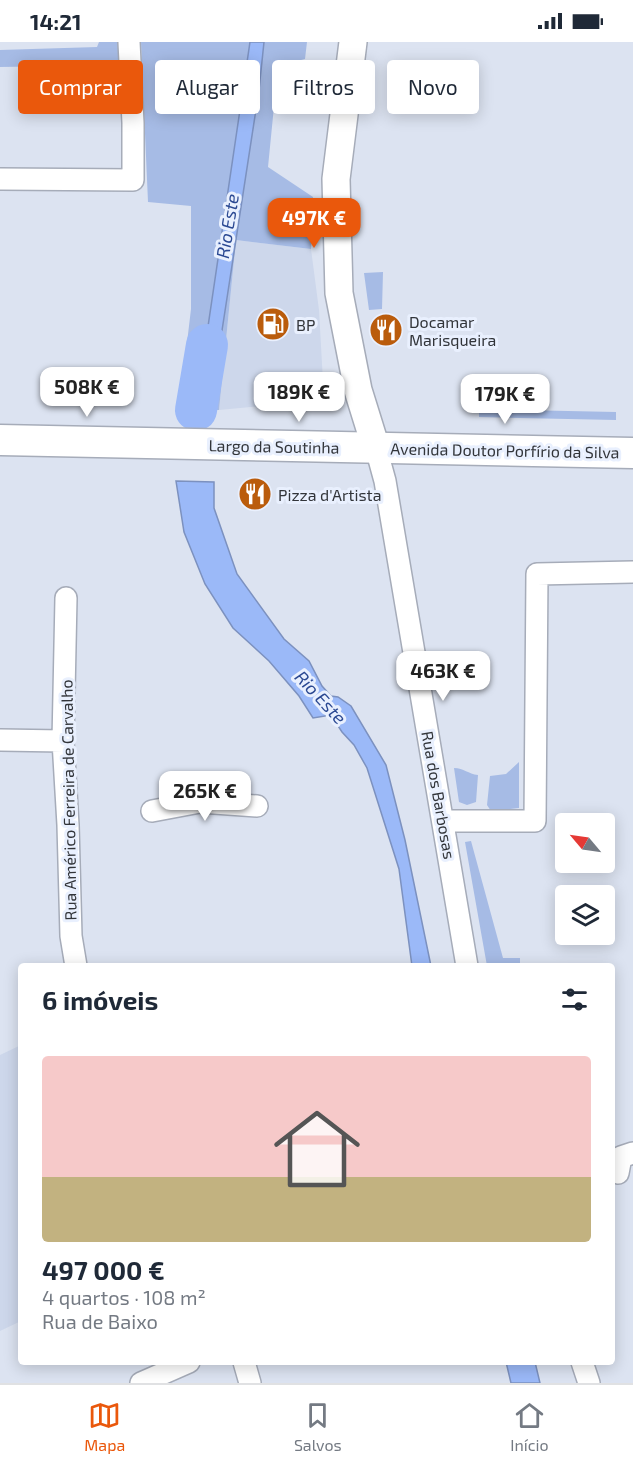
<!DOCTYPE html>
<html lang="pt">
<meta charset="utf-8">
<style>
body{margin:0;font-family:"Exo 2",sans-serif;background:#f2f2f3;color:#1f2937;height:100vh;display:flex;flex-direction:column;font-size:22px;white-space:nowrap}
*{box-sizing:border-box;margin:0}
p{font-size:20px;color:#747a83}
.icon{flex:none;width:33px;height:33px;fill:none;stroke:currentColor;stroke-width:2;stroke-linecap:round;stroke-linejoin:round}
.map{position:relative;flex:1;overflow:hidden}
.details{position:absolute;left:18px;top:921px;width:597px;height:402px;display:flex;flex-direction:column;background:#fff;border-radius:6px;box-shadow:0 3px 15px #0003}
.details>*{flex:none}
.top-card{position:absolute;left:18px;top:18px;width:597px;height:54px;display:flex;gap:12px}
.needle{width:39px;rotate:299deg}
.controls{position:absolute;left:555px;top:771px;display:grid;gap:12px}
.controls a{display:grid;place-items:center;width:60px;height:60px;border-radius:6px;background:#fff;box-shadow:0 3px 15px #0003;font-size:30px}
.price{position:absolute;translate:-50% -51px;padding:0 14px;border-radius:12px;background:#fff;color:#222;font-size:20px;line-height:39px;filter:drop-shadow(0 2px 3px #0008)}
.price::after{content:'';position:absolute;left:50%;top:36px;width:18px;height:14px;margin-left:-9px;background:inherit;clip-path:polygon(0 0,100% 0,50% 100%)}
.price.active{background:#ea580c;color:#fff}
ul{padding:0;list-style:none}
li{display:grid;align-content:center;gap:12px;height:318px;padding:0 24px}
li span{display:grid;place-items:center;height:186px;border-radius:6px;color:#555}
li>.icon{margin-inline-start:auto}
span .icon{width:108px;height:108px;fill:#fffc;stroke-width:1}
li b{font-size:26px}
h2{display:flex;justify-content:space-between;align-items:center;height:72px;padding:0 24px;font-size:26px}
.chip{padding:0 21px;border-radius:6px;background:#fff;box-shadow:0 3px 15px #0003;font-size:21px;line-height:54px}
.chip.active{background:#ea580c;color:#fff}
.status{display:flex;justify-content:space-between;align-items:center;height:42px;padding:0 30px;background:#fff;direction:ltr}
.status svg{height:16px;fill:currentColor}
.menu{display:flex;justify-content:space-around;align-items:center;height:84px;border-top:2px solid #e0e1e3;background:#fff;font-size:16px;color:#747a83}
.menu a{display:grid;justify-items:center;gap:3px}
.menu .active{color:#ea580c}
.map>svg:first-child{display:block}
.built{fill:#cdd7eb}
.green{fill:#a6bbe5}
.water{fill:#9bb9f8;stroke:#7c91bf;stroke-width:1.5}
.lines{fill:none;stroke-linecap:round;stroke-linejoin:round}
.river{stroke:#9bb9f8;stroke-width:42}
.minor-casing{stroke:#a6acb9;stroke-width:24}
.tertiary-casing{stroke:#a6acb9;stroke-width:30}
.secondary-casing{stroke:#a6acb9;stroke-width:33}
.minor{stroke:#fff;stroke-width:21}
.tertiary{stroke:#fff;stroke-width:27}
.secondary{stroke:#fff;stroke-width:30}
.labels{text-anchor:middle;dominant-baseline:central;stroke-width:6;stroke-linejoin:round;paint-order:stroke}
.poi-label{font-size:16px;fill:#32353a;stroke:#e9f0fe;text-anchor:start}
.street-label{font-size:16px;fill:#32353a;stroke:#e9f0fe}
.water-label{font-size:18px;font-style:italic;fill:#2b4993;stroke:#e9f0fe}
</style>
<div class="status"><b>14:21</b><svg viewBox="0 0 49 12"><path d="M0 12V9h3v3zM5 12V6h3v6zM10 12V3h3v9zM15 12V0h3v12zM26 1h20v11H26zM47 4h2v5h-2z"/></svg></div>
<div class="map">
<svg width="633" height="1341" viewBox="0 0 633 1341">
<rect width="100%" height="100%" fill="#dce3f1"/>
<!-- built -->
<path class="built" d="M236 198 311 207 319 268 324 358 219 368Z
M21 1003V1279L0 1289V1013Z"/>
<!-- green -->
<path class="green" d="M99 0H118V23L0 25V8L97 5Z
M141 0H307L305 17 278 24 268 125 313 155 311 207 236 198 219 368H179L191 267V164L148 160Z
M383 230 382 267 369 268 364 231Z
M479 367 616 370V378L479 375Z
M519 720V766L491 769 487 763 490 734 506 732Z
M454 726C464 726 468 732 478 733L476 760 467 763 459 760Z
M471 799 503 916H520V924H487L465 800Z"/>
<!-- water -->
<path class="water" d="M250 0H264L259 48 211 360 197 359Z
M176 439 214 440V466L237 532 284 597 309 619 322 644 331 654 338 655 351 664 386 723 405 798 431 924H412L399 827 367 726 354 703 342 690 331 673 313 676 299 654 269 619 233 586 205 542 184 490Z
M506 1320H535L540 1341H511Z"/>
<g class="lines">
<!-- river -->
<path class="river" d="M196 368 207 303"/>
<defs>
<path id="minor" d="M0 137 133 138V81L129 0
M376 406 385 439 467 924
M66 556 63 699 68 783 71 894 76 924
M0 698 63 699
M152 769 200 760 257 764
M444 779H535L537 532 633 530
M618 1131 621 1115 633 1111
M244 1320 250 1341
M582 1320 589 1341
M141 1341 189 1320"/>
<path id="tertiary" d="M353 0 336 137 339 251 358 348 376 406"/>
<path id="secondary" d="M0 398C211 404 422 405 633 411"/>
</defs>
<!-- minor casing -->
<use href="#minor" class="minor-casing"/>
<!-- tertiary casing -->
<use href="#tertiary" class="tertiary-casing"/>
<!-- secondary casing -->
<use href="#secondary" class="secondary-casing"/>
<!-- minor -->
<use href="#minor" class="minor"/>
<!-- tertiary -->
<use href="#tertiary" class="tertiary"/>
<!-- secondary -->
<use href="#secondary" class="secondary"/>
</g>
<!-- icons -->
<defs>
<symbol id="fuel-disc" viewBox="-11 -11 22 22"><circle r="9.5" fill="#ba5c0c" stroke="#e9f0fe"/><path d="M-5.5-6h7V0h2V4h1.3V-2.5L3-4.5l.8-.8L6-3V5H2.5V1h-1V6h-7ZM-4.2-4.7v3.2H.2V-4.7Z" fill="#fff"/></symbol>
<symbol id="restaurant-disc" viewBox="-11 -11 22 22"><circle r="9.5" fill="#ba5c0c" stroke="#e9f0fe"/><path d="M-5-6h1v4h1v-4h1v4h1v-4h1v5L-1.5 .5V6h-2V.5L-5-1ZM5-6V6H3V1.5H1.5Q1.5-4 5-6Z" fill="#fff"/></symbol>
</defs>
<g fill-rule="evenodd">
<use href="#fuel-disc" x="254" y="263" width="38" height="38"/>
<use href="#restaurant-disc" x="367" y="269" width="38" height="38"/>
<use href="#restaurant-disc" x="236" y="433" width="38" height="38"/>
</g>
<g class="labels">
<!-- poi labels -->
<g class="poi-label">
<text x="409" y="279">Docamar<tspan x="409" dy="18">Marisqueira</tspan></text>
<text x="296" y="282">BP</text>
<text x="278" y="452">Pizza d'Artista</text>
</g>
<!-- street labels -->
<g class="street-label">
<text transform="translate(274 404) rotate(1)">Largo da Soutinha</text>
<text transform="translate(505 408) rotate(1)">Avenida Doutor Porfírio da Silva</text>
<text transform="translate(439 753) rotate(80)">Rua dos Barbosas</text>
<text transform="translate(68 758) rotate(-91)">Rua Américo Ferreira de Carvalho</text>
</g>
<!-- water labels -->
<g class="water-label">
<text transform="translate(227 184) rotate(-81)">Rio Este</text>
<text transform="translate(321 655) rotate(47)">Rio Este</text>
</g>
</g>
</svg>
<div class="controls">
<a><svg class="needle" viewBox="-14 -14 28 28"><path d="M0-13l5 13h-10z" fill="#e53935"/><path d="M0 13l5-13h-10z" fill="#747a83"/></svg></a>
<a><svg class="icon" aria-label="layers" viewBox="0 0 24 24"><path d="M12 4l9 5-9 5-9-5zM3 14l9 5 9-5"/></svg></a>
</div>
<b class="price active" style="left:314px;top:207px">497K €</b>
<b class="price" style="left:87px;top:376px">508K €</b>
<b class="price" style="left:299px;top:381px">189K €</b>
<b class="price" style="left:505px;top:383px">179K €</b>
<b class="price" style="left:443px;top:660px">463K €</b>
<b class="price" style="left:205px;top:780px">265K €</b>
<div class="top-card">
<a class="chip active">Comprar</a>
<a class="chip">Alugar</a>
<a class="chip">Filtros</a>
<a class="chip">Novo</a>
</div>
<section class="details">
<h2>6 imóveis<svg class="icon" aria-label="filters" viewBox="0 0 24 24"><path d="M4 7h16M4 17h16"/><circle cx="9" cy="7" r="2"/><circle cx="15" cy="17" r="2"/></svg></h2>
<ul>
<li><span style="background:linear-gradient(#f6c9c9 65%,#c2b280 0)"><svg class="icon" aria-label="home" viewBox="0 0 24 24"><path d="M3 11l9-7 9 7M6 9v11h12V9"/></svg></span><div><b>497 000 €</b><p>4 quartos · 108 m²</p><p>Rua de Baixo</p></div></li>
</ul>
</section>
</div>
<nav class="menu">
<a class="active"><svg class="icon" aria-label="map" viewBox="0 0 24 24"><path d="M3 6l6-2 6 2 6-2v14l-6 2-6-2-6 2zM9 4v14M15 6v14"/></svg>Mapa</a>
<a><svg class="icon" aria-label="saved" viewBox="0 0 24 24"><path d="M7 4h10v16l-5-4-5 4z"/></svg>Salvos</a>
<a><svg class="icon" aria-label="home" viewBox="0 0 24 24"><path d="M3 11l9-7 9 7M6 9v11h12V9"/></svg>Início</a>
</nav>
